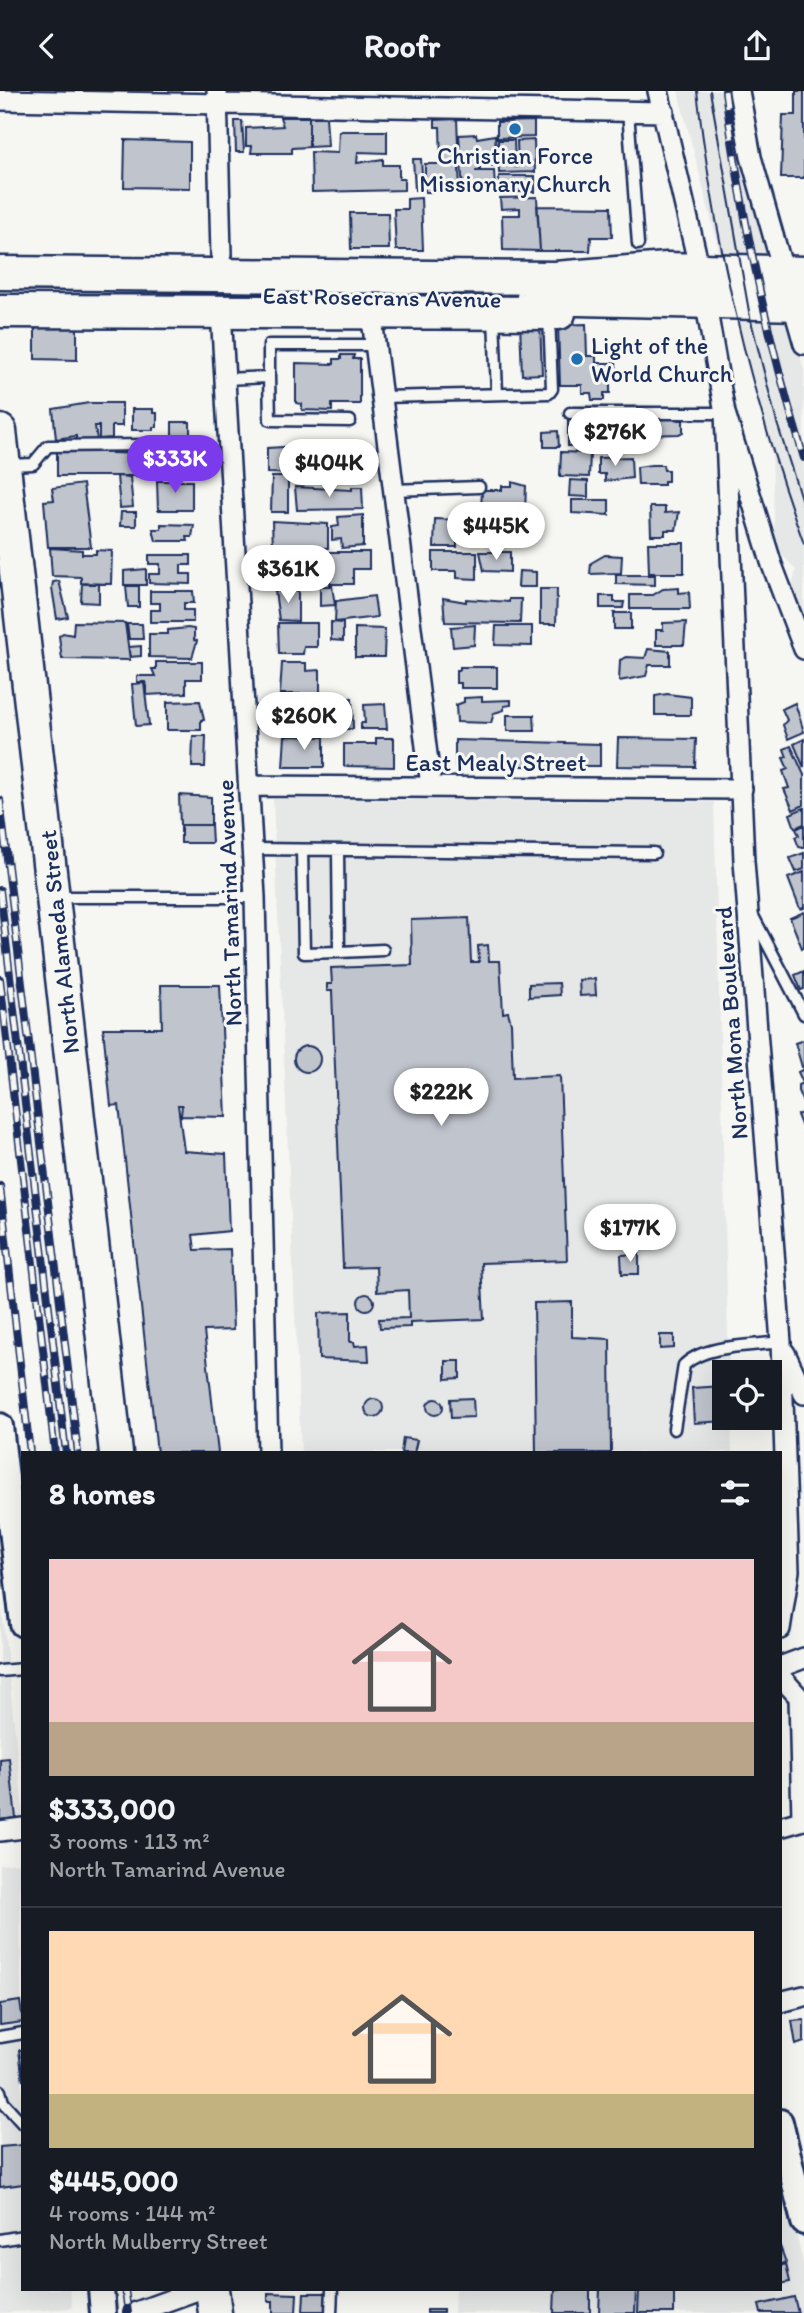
<!DOCTYPE html>
<meta charset="utf-8">
<style>
body{margin:0;font-family:Itim,sans-serif;background:#242831;color:#f1f3f6;height:100vh;display:flex;flex-direction:column;font-size:26px;white-space:nowrap}
*{box-sizing:border-box;margin:0}
p{font-size:23px;color:#9ea1a6}
.icon{flex:none;width:38px;height:38px;fill:none;stroke:currentColor;stroke-width:2;stroke-linecap:round;stroke-linejoin:round}
.map{position:relative;flex:1;overflow:hidden}
.panel{position:absolute;left:21px;top:1360px;width:761px;height:840px;display:flex;flex-direction:column;background:#171b24;border-radius:0px;box-shadow:0 7px 28px #0002}
.panel>*{flex:none}
.tools{position:absolute;left:712px;top:1269px;display:grid;gap:14px}
.tools a{display:grid;place-items:center;width:70px;height:70px;border-radius:0px;background:#171b24;box-shadow:0 7px 28px #0002;font-size:35px}
.price{position:absolute;translate:-50% -60px;padding:0 16px;border-radius:24px;background:#fff;color:#222;font-size:23px;line-height:46px;filter:drop-shadow(0 2px 4px #0008)}
.price::after{content:'';position:absolute;left:50%;top:42px;width:21px;height:16px;margin-left:-10px;background:inherit;clip-path:polygon(0 0,100% 0,50% 100%)}
.price.active{background:#7c3aed;color:#fff}
ul{padding:0;list-style:none}
li{display:grid;align-content:center;gap:14px;height:371px;padding:0 28px}
li+li{border-top:2px solid #363941}
li span{display:grid;place-items:center;height:217px;border-radius:0px;color:#555}
li>.icon{margin-inline-start:auto}
span .icon{width:126px;height:126px;fill:#fffc;stroke-width:1}
li b{font-size:30px}
h2{display:flex;justify-content:space-between;align-items:center;height:84px;padding:0 28px;font-size:30px}
header{display:flex;justify-content:space-between;align-items:center;height:91px;padding:0 28px;background:#171b24;font-size:32px;font-weight:800}
.map>svg:first-child{display:block}
.built{fill:#e6e7e7}
.building{fill:#c0c4cd;stroke:#1b2f5e;stroke-width:2}
.lines{fill:none;stroke-linecap:round;stroke-linejoin:round}
.service-casing{stroke:#1b2f5e;stroke-width:15}
.minor-casing{stroke:#1b2f5e;stroke-width:24}
.tertiary-casing{stroke:#1b2f5e;stroke-width:30}
.primary-casing{stroke:#1b2f5e;stroke-width:37}
.service{stroke:#f6f6f2;stroke-width:10}
.minor{stroke:#f6f6f2;stroke-width:19}
.tertiary{stroke:#f6f6f2;stroke-width:24}
.primary{stroke:#f6f6f2;stroke-width:32}
.tram{stroke:#1b2f5e;stroke-width:2}
.rail-casing{stroke:#1b2f5e;stroke-width:8}
.rail{stroke:#f6f6f2;stroke-width:5;stroke-dasharray:16;stroke-linecap:butt}
.poi-dot{fill:#1f6fb2;stroke:#f6f6f2;stroke-width:2.5}
.labels{text-anchor:middle;dominant-baseline:central;stroke-width:6;stroke-linejoin:round;paint-order:stroke}
.poi-label{font-size:24px;fill:#1b2f5e;stroke:#f6f6f2}
.street-label{font-size:24px;fill:#1b2f5e;stroke:#f6f6f2}
</style>
<header><svg class="icon" aria-label="back" viewBox="0 0 24 24"><path d="M15 5l-7 7 7 7"/></svg>Roofr<svg class="icon" aria-label="share" viewBox="0 0 24 24"><path d="M12 15V3M7 8l5-5 5 5M5 13v7h14v-7"/></svg></header>
<div class="map">
<svg width="804" height="2222" viewBox="0 0 804 2222">
<rect width="100%" height="100%" fill="#f6f6f2"/>
<filter id="ink" filterUnits="userSpaceOnUse"><feTurbulence type="fractalNoise" baseFrequency=".0143" numOctaves="2"/><feDisplacementMap in="SourceGraphic" scale="14" xChannelSelector="R" yChannelSelector="G"/><feConvolveMatrix kernelMatrix="1 2 1 2 8 2 1 2 1" color-interpolation-filters="sRGB"/></filter>
<g filter="url(#ink)">
<!-- built -->
<path class="built" d="M678 0H734L804 279V536L790 503 796 479 775 456 772 363Z
M273 708 714 711 729 1281H724V1326L731 1327 732 1361H301Z
M0 1498 23 1719V1729L0 1732Z
M20 1772 23 2198H70L72 2217 0 2222V1774Z
M780 2085H783L804 2176V2222H454L455 2198H780Z"/>
<!-- building -->
<path class="building" d="M796 0H804V87H781L783 24H796Z
M280 26H309V56L292 57V62H251L252 55H246V37L283 35Z
M309 26H326L328 55 309 56Z
M457 28 460 101H425V73H441L440 36H435V29Z
M235 30H242L244 61H236Z
M534 30V46L497 47V31Z
M339 40H387V62L358 61 357 72 383 68V74H399V88H404V99L312 101 311 61 338 62Z
M476 43 477 47 495 44 497 75 480 73V80H475H494L495 97 463 99 459 44Z
M125 49 190 51V97L124 96Z
M498 49H514L515 76H518L517 50 534 49 535 81 499 82Z
M413 68H421L423 99H415Z
M499 85H535V101H499Z
M537 106 540 160 503 159 502 124H520V117L501 118 500 107Z
M421 107 423 159H396L394 118H407V108Z
M537 115 611 116 612 146H591L590 160H540Z
M350 122H388L389 158H351Z
M520 231H540L542 283 522 284Z
M35 232H77V269L35 268Z
M586 233 587 265H596V272H616L617 286H610V302H604V309H592L591 302H582V294H560L558 234Z
M341 264H354L353 268H360V313H332V320L302 319V313L296 312V272L334 273V268H341Z
M89 312H122V335H112V347L99 348V335H95L97 349 82 350 76 349V345L56 348 53 318Z
M132 318H153V322H157V336H153V339H132Z
M590 326 592 342H596V355H568V327Z
M678 326 679 329H683V341L679 343 647 344V339H642V330H646V327Z
M172 331H190V347H172Z
M558 340 559 356H544V341Z
M633 341V357L616 358V342Z
M284 356H312V383L267 382V357Z
M348 356 364 358 365 382 320 384V357Z
M57 358H113L112 362 143 363V385H57Z
M561 361 590 362 589 386 560 385Z
M631 366 632 387 605 390V383H598V367Z
M651 374H663L664 379H668V390H664V394H638L637 376Z
M117 385 130 386 133 416 120 417Z
M272 386H288V421H271Z
M570 389 588 390V406L569 405Z
M157 390H192V419H158Z
M512 391 526 395 525 421 481 420 482 399H502V395H512Z
M83 393 91 456H48L44 410 54 409 52 397Z
M295 396 352 399V396H362L363 418 297 419Z
M572 409H609V424L572 422Z
M650 416H665V422L679 421 676 439H665V444H651Z
M121 421H136V435H120Z
M363 424V455L342 457 341 448 332 449V436L339 435 338 426Z
M474 424H489V438H473Z
M435 428 457 429V456H434Z
M272 430 328 433V457H273Z
M161 433 194 434 192 446H187L188 450H156L153 438H161Z
M648 452H684V482H649Z
M50 457 82 459V463H96V459L112 460 111 493 81 492V486L52 485Z
M274 460H301V468H307V492L278 494V486H274L272 476Z
M330 461H369V478H353V493H330Z
M433 461H477V488L457 487V480H433Z
M480 461H510V481L484 480Z
M149 464H191V474H181V483H191V493L149 492V483H160V473H149Z
M605 464 622 465 621 482 590 483 591 472Z
M146 478V494H124V480Z
M519 480 536 481V496H518Z
M616 484H655V494L616 493Z
M59 490 68 526 57 528 52 497 53 491Z
M82 493H99V512L81 511Z
M126 495H139V516H128Z
M320 495H332L335 514 320 515Z
M679 497V502L689 501 690 518H630V504H653L663 498Z
M540 498H557L556 533H540Z
M150 500H193L194 512H184V519H193V531H150V519H160V512H150Z
M275 500H298V530L279 529Z
M374 505 377 526 335 531 336 510Z
M600 505H614V511H624L623 517H600Z
M443 507 466 511V508L509 511V508H521L520 532 445 531Z
M614 522H631V538H614Z
M74 531 125 532 130 569 62 568 59 545 63 542 73 544Z
M331 531 343 532V550L331 549Z
M686 531 684 554H656V539H663V532Z
M278 532H317V556H304L303 563H279Z
M127 533H142L143 548H129Z
M475 534 474 554 453 556 451 536Z
M496 535H532V555L495 554Z
M188 537 194 538V549L197 550 192 567 149 566V543H168V539Z
M355 537 385 538 384 566H355Z
M141 555V565L130 566 129 556Z
M648 558 670 560V574H649L646 585 619 590 620 569 627 566 645 567Z
M156 571H202V588H186V602L146 604V591H137V585H155L152 578H156Z
M282 572H306V580L320 579V603H280Z
M460 576H497V597H461V592H456V579H460Z
M144 592 149 634 136 635 132 593Z
M667 603 691 606V624H655V605Z
M280 605 321 606V629H306V636H282Z
M482 606V610L511 609V614L504 615V619L494 622 491 632 457 631 456 614 464 611V607Z
M336 607H352L353 638H338Z
M200 610 204 629H201V639H167V611Z
M795 612 804 641 788 648 783 634 787 629 782 618Z
M385 613 387 638H361V632H365L364 614Z
M507 624H534L535 640H507Z
M193 645H206L205 676H192Z
M285 645 324 646V676H283Z
M376 647H394V676L344 675V653H376Z
M618 647 696 648 695 676 617 675Z
M804 648V677L794 653Z
M455 649 600 653V675H455Z
M791 655 804 684V714L793 719 784 698 789 697 783 680 788 678 783 667 787 666 784 658Z
M179 704 211 706V734H180Z
M804 717V733L795 737 790 723Z
M181 734H211L212 752H181Z
M804 734V757H803L799 756 795 746 799 744 796 738Z
M804 762V778L796 781 790 767Z
M804 781V817L800 818 788 787Z
M804 821V856L802 857 790 827Z
M469 827 471 871H479L478 855 488 854 489 870H500L503 922 508 921 511 932 513 987 560 985 567 1169 481 1172 484 1228 410 1231V1236L380 1237 379 1228 409 1227 408 1199 377 1201 376 1176 343 1177 332 900H327V893H332L331 877 412 874 411 829Z
M804 880V898L801 899 795 884Z
M595 888 596 904 580 905 579 889Z
M559 892 560 904 529 906V893Z
M161 894H220L226 1026 181 1025 182 1014H178L184 1060 226 1063 229 1140 193 1144 195 1159 230 1158 233 1239 204 1240 218 1362H157L119 1014 111 1015 103 937H162Z
M804 949V975L802 976 795 952Z
M294 968a13 13 0 1 1 26 0a13 13 0 1 1-26 0Z
M804 978V1014L798 1000V994L803 992 798 981Z
M804 1021V1041L797 1024Z
M639 1163V1183H622L621 1164Z
M358 1211a8 8 0 1 1 16 0a8 8 0 1 1-16 0Z
M572 1211V1246L610 1248 611 1362H536L534 1212Z
M350 1221V1251H354L355 1255 368 1254 369 1270 319 1268 318 1222Z
M660 1244H674V1257L660 1258Z
M446 1270H460V1287L446 1288Z
M724 1295 726 1330 694 1332 692 1297Z
M473 1307 474 1326 451 1327 450 1308Z
M365 1317a9 9 0 1 1 18 0a9 9 0 1 1-18 0Z
M427 1316a8 8 0 1 1 16 0a8 8 0 1 1-16 0Z
M403 1347 417 1349 414 1362H401Z
M9 1667 16 1727 0 1729V1668Z
M20 1910 23 1931 0 1934V1913Z
M804 1929V1951L796 1954 792 1930Z
M19 1959H23V1990Z
M23 2054V2093L0 2096V2056Z
M780 2155 786 2172 780 2173Z
M786 2173 790 2191 780 2193V2175Z
M555 2198H590V2222H554Z
M600 2198H636L635 2222H599Z
M639 2198H674V2222H638Z
M268 2202 297 2203 296 2222H273V2210H268Z
M304 2202H327V2220H303Z
M794 2206 798 2222H761L759 2214Z
M427 2219H443V2222H427Z"/>
<g class="lines">
<defs>
<path id="service" d="M628 20 638 153
M494 225 497 303
M269 286V254H375
M225 288 269 286 270 329 350 330
M382 306 549 302 552 298 549 225
M570 322H725
M9 374 33 373 48 355 151 354
M393 399 479 396
M253 758 654 762
M302 759 304 862 339 861 338 759
M56 806H255
M754 827 804 923
M339 861 383 859
M674 1338 684 1274C705 1253 753 1255 781 1251
M0 1580 23 1578
M0 1946 23 1942
M0 2000 3 2011 23 2033
M0 2149 23 2145
M331 2222 332 2198"/>
<path id="minor" d="M217 0 221 164
M658 0 700 180 725 322 772 474 804 558
M739 0 751 66 804 253
M0 9 664 21
M221 220 255 806 268 1362
M371 220 431 695
M725 322 744 770 781 1251 789 1480 780 1538
M250 695 742 698
M785 1262 804 1303
M780 1576 804 1567
M780 1585 799 1606 802 1729
M780 1736 804 1729
M0 1740 23 1737
M780 1911 804 1905
M134 2222 200 2198"/>
<path id="tertiary" d="M0 1335 23 1533
M780 2031 804 2131
M101 2198 103 2222"/>
<path id="primary" d="M0 182 555 187 667 178 804 182
M533 207 804 213
M0 220 559 222
M0 340 116 1362
M212 2198 215 2222"/>
</defs>
<!-- service casing -->
<use href="#service" class="service-casing"/>
<!-- minor casing -->
<use href="#minor" class="minor-casing"/>
<!-- tertiary casing -->
<use href="#tertiary" class="tertiary-casing"/>
<!-- primary casing -->
<use href="#primary" class="primary-casing"/>
<!-- service -->
<use href="#service" class="service"/>
<!-- minor -->
<use href="#minor" class="minor"/>
<!-- tertiary -->
<use href="#tertiary" class="tertiary"/>
<!-- primary -->
<use href="#primary" class="primary"/>
<!-- tram -->
<path class="tram" d="M697 0C714 152 752 308 804 453
M710 0 750 226 777 332 804 417"/>
<defs>
<path id="rail" d="M725 0C741 124 767 247 804 367
M0 709 78 1362
M0 799 66 1362
M0 888 55 1362
M0 1095 30 1362
M125 2198 128 2222"/>
</defs>
<!-- rail casing -->
<use href="#rail" class="rail-casing"/>
<!-- rail -->
<use href="#rail" class="rail"/>
</g>
</g>
<!-- markers -->
<g class="poi-dot">
<circle cx="515" cy="38" r="7"/>
<circle cx="577" cy="268" r="7"/>
</g>
<g class="labels">
<!-- poi labels -->
<g class="poi-label">
<text x="515" y="64">Christian Force<tspan x="515" dy="28">Missionary Church</tspan></text>
<text x="591" y="254" text-anchor="start">Light of the<tspan x="591" dy="28">World Church</tspan></text>
</g>
<!-- street labels -->
<g class="street-label">
<text transform="translate(382 206) rotate(1)">East Rosecrans Avenue</text>
<text x="496" y="671">East Mealy Street</text>
<text transform="translate(229 812) rotate(-92)">North Tamarind Avenue</text>
<text transform="translate(59 851) rotate(-96)">North Alameda Street</text>
<text transform="translate(731 932) rotate(-94)">North Mona Boulevard</text>
</g>
</g>
</svg>
<div class="tools">
<a><svg class="icon" aria-label="locate" viewBox="0 0 24 24"><circle cx="12" cy="12" r="6"/><path d="M12 2v4M12 18v4M2 12h4M18 12h4"/></svg></a>
</div>
<b class="price" style="left:615px;top:377px">$276K</b>
<b class="price active" style="left:175px;top:404px">$333K</b>
<b class="price" style="left:329px;top:408px">$404K</b>
<b class="price" style="left:496px;top:471px">$445K</b>
<b class="price" style="left:288px;top:514px">$361K</b>
<b class="price" style="left:304px;top:661px">$260K</b>
<b class="price" style="left:441px;top:1037px">$222K</b>
<b class="price" style="left:630px;top:1173px">$177K</b>
<section class="panel">
<h2>8 homes<svg class="icon" aria-label="filters" viewBox="0 0 24 24"><path d="M4 7h16M4 17h16"/><circle cx="9" cy="7" r="2"/><circle cx="15" cy="17" r="2"/></svg></h2>
<ul>
<li><span style="background:linear-gradient(#f6c9c9 75%,#b9a48a 0)"><svg class="icon" aria-label="home" viewBox="0 0 24 24"><path d="M3 11l9-7 9 7M6 9v11h12V9"/></svg></span><div><b>$333,000</b><p>3 rooms · 113 m²</p><p>North Tamarind Avenue</p></div></li>
<li><span style="background:linear-gradient(#ffd9b3 75%,#c2b280 0)"><svg class="icon" aria-label="home" viewBox="0 0 24 24"><path d="M3 11l9-7 9 7M6 9v11h12V9"/></svg></span><div><b>$445,000</b><p>4 rooms · 144 m²</p><p>North Mulberry Street</p></div></li>
</ul>
</section>
</div>
